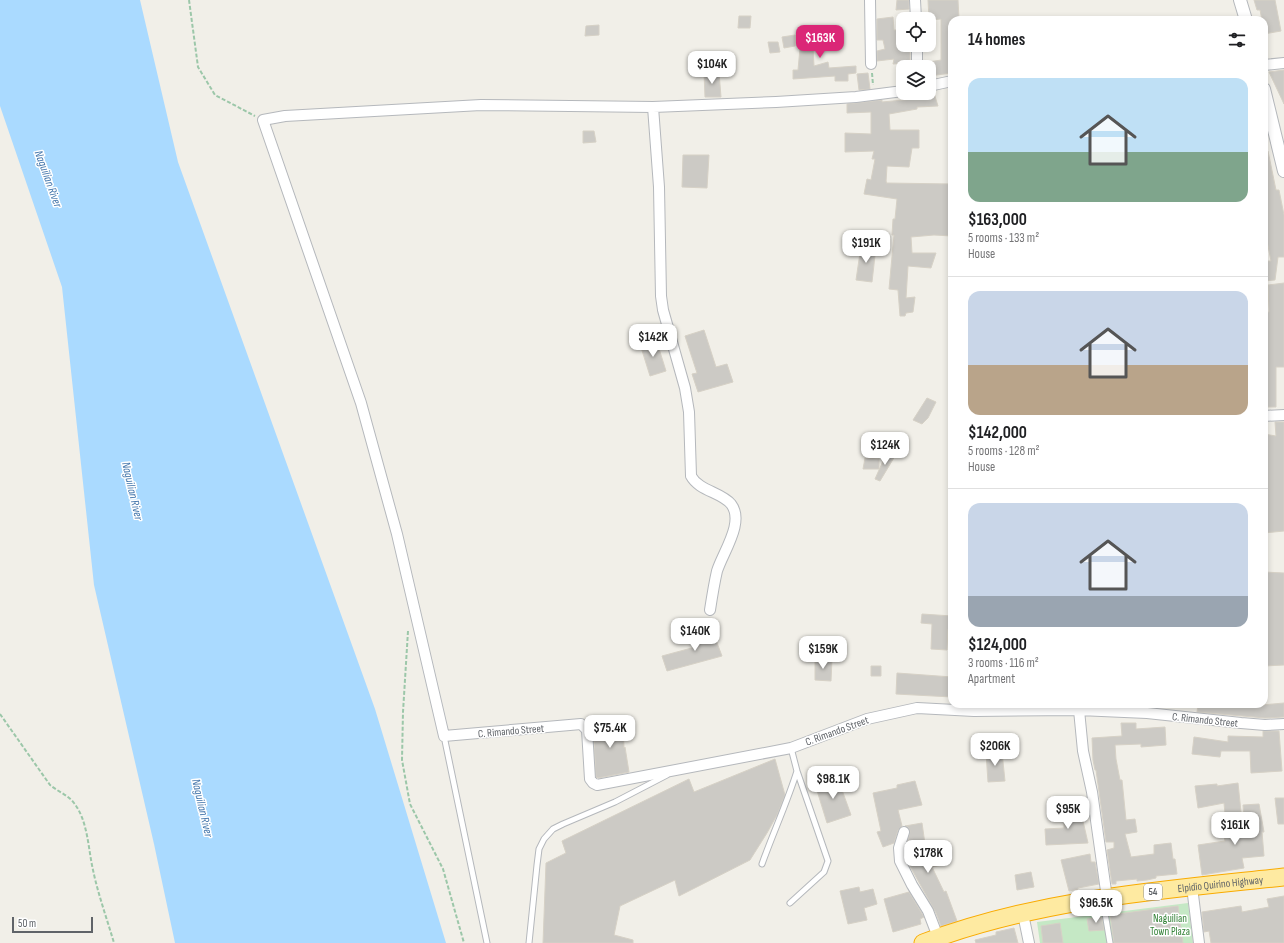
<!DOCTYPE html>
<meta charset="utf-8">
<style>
body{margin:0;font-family:"Sofia Sans Condensed",sans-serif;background:#f6f6f6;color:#202124;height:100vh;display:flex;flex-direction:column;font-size:15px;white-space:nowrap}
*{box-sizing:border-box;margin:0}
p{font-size:13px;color:#757577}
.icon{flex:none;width:22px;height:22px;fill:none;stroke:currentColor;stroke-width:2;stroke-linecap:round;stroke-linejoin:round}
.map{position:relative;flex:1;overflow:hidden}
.side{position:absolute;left:948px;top:16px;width:320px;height:692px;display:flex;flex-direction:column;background:#fff;border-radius:12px;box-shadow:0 2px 6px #0003}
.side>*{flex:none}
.buttons{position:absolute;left:896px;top:12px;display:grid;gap:8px}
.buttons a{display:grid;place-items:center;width:40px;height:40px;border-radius:8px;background:#fff;box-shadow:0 2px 6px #0003;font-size:20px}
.scale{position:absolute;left:12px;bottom:10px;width:81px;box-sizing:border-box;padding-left:4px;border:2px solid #5f6368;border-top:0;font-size:11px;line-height:14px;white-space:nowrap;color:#5f6368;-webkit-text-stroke:3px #fff;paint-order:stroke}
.price{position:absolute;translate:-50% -34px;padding:0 9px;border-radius:8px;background:#fff;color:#222;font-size:13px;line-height:26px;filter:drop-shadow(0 1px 2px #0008)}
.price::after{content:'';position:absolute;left:50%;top:24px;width:12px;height:9px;margin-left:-6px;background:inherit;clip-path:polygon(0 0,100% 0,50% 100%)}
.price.on{background:#db2777;color:#fff}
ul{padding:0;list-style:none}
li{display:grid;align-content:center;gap:8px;height:212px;padding:0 20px}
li+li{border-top:1px solid #e0e0e0}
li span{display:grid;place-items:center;height:124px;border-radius:12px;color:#555}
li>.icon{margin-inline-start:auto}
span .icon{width:72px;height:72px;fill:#fffc;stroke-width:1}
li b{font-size:17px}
h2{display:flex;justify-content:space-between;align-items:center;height:48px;padding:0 20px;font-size:17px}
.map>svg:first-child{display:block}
.green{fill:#c5e8c5}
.water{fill:#aadaff}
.building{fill:#cccac5;stroke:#d6d1c6}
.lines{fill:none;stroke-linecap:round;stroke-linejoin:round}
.service-casing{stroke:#b5b8bc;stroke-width:7}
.minor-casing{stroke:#b5b8bc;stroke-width:12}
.tertiary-casing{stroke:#b5b8bc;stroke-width:14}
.trunk-casing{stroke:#f9ab00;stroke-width:19}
.path{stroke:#9cc7a9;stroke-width:2;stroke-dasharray:4 2;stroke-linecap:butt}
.service{stroke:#fff;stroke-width:5}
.minor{stroke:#fff;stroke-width:10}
.tertiary{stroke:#fff;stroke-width:12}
.trunk{stroke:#feeaa1;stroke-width:17}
.labels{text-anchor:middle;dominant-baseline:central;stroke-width:3;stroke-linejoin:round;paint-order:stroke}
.shield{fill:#fff;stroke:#8f9295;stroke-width:1}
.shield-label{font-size:10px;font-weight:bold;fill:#5f6368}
.street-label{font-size:11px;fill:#5f6368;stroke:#fff}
.park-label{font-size:11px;fill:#348238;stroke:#fff}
.water-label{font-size:12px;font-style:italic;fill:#4174aa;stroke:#fff}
</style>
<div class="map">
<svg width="1284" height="943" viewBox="0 0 1284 943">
<rect width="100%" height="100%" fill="#f1efe8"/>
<!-- green -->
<path class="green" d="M1188 903 1193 943H1040L1037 922Z"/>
<!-- water -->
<path class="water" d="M0 0H140L178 162 375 709 446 943H175L154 844 94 585 62 287 0 106Z"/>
<!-- building -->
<path class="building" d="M897 0H909V9L896 10Z
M928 0H958L959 19H952V73L929 76V62L941 60V19L929 20Z
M1254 0H1275L1281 31 1264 34V20H1262L1260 10H1257Z
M739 16H751L750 28H738Z
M893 17 894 30H903V45H910V63L893 64 894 59 877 61V51L885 49 883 40H877V19Z
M599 25V35L585 36 586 26Z
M840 33 841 44 813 48 814 66 828 62 829 68 856 66V73L848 74V81H835V76L793 79V70H798L801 37Z
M795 35V46L784 48 782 37Z
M768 42H778L780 52 770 53Z
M1284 70V104L1269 72Z
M719 72 721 97H705L704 73Z
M868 73 870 89 859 90 857 74Z
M934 93 938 106 917 107V109L889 114 890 130H919V148H912L909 167 887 166 886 182H887L886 183 952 184V236L934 235 911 237 912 253H936L931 268 908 266 906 298 915 297 913 312 906 313 905 316H900L898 290 889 289 894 235H892L893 219H895L897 199 864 194 867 179 871 180 875 159H872L874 151 845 152V133L871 134V112L847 113V104L882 100V102L924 98V95Z
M583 131H594L596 142 583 143Z
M1264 151H1268L1276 190H1279L1284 215V257H1278L1275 280 1264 281V261H1271L1266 236H1264Z
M683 155H709L707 188 682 187Z
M861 246 876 247 872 282 856 280Z
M1284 283V367H1276V407H1264V312H1269L1268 285Z
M704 330 716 367 727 364 733 382 698 392 692 374 697 373 685 336Z
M656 339 666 371 650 376 640 344Z
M927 398 936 402 928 418 922 424 913 420Z
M1275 422H1284V531L1264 533V468H1266L1264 434 1276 436Z
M897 439 907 443 900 454 891 451Z
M887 452 895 456 880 481 875 479Z
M865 458 879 459V469H863Z
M1264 572 1284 573V665L1264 666Z
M922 614 952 616V629H948L947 650 931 649 932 624 921 623Z
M711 627 722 656 667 671 662 656 699 646 693 633Z
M815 659H832L831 681 815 680Z
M871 666H881V676H871Z
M897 673 952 677V697L896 694Z
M1284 703V717L1265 718 1197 712 1198 704H1250V706Z
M623 721 624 748 625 747 629 772 598 778 596 777 593 723Z
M1121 723H1136V729L1165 727 1166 745 1141 747V744L1115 745 1116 759 1120 780H1122L1126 820 1135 819 1137 832 1125 834 1131 857 1154 854V845L1171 843 1173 859H1175L1177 874 1156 876V878L1147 880 1137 881V879L1116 881V884H1112L1107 850 1114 848V842H1106L1096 770H1095L1093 760 1092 738 1122 736Z
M1263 731H1279L1282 771 1251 773 1250 751H1221L1220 757 1192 754 1194 737 1228 742V736L1263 737Z
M1002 752 1005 781 988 782 986 753Z
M775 759 785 795 777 815 767 833 750 860 679 896 675 880 620 906 614 935 633 940V943H543L546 863 566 853 562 841 689 779 694 792Z
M837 776 851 815 827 823 815 784Z
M915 781 922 805 898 810 902 826 898 830 894 843 883 847 877 832 881 831 873 793 897 788V785Z
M1238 783 1241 812 1225 814 1224 803 1198 808 1195 786 1217 784V786Z
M1275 798H1284V824H1278Z
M1259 804 1264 832H1262L1264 856 1242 858 1244 868 1202 875 1198 845 1225 841 1224 836 1245 834 1243 805Z
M1083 810V821L1088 843 1046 845 1045 829 1064 828V811Z
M922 823 926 851 939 848 942 865 932 867 944 892 946 891 957 921 941 926 936 913 906 859V849L910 831 908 827 905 826Z
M1090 854 1091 862H1095L1099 884 1078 888V889L1069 891 1061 860Z
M1031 872 1034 887 1017 890 1015 875Z
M859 887 860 892 873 889 877 904 864 908 867 920 848 924 840 891Z
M909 892 924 917 920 919 921 924 893 932 884 899Z
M1284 896V943H1211L1209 931 1204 932 1202 912 1241 906 1242 912 1269 907 1267 899Z
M1178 906 1183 943H1114L1110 915Z
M1102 917 1104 930 1089 931 1087 919Z
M1060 923 1063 943H1043L1041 926Z
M1014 928 1018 943H976L975 940 996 935V932Z"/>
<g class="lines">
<defs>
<path id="service" d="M444 736 487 943
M762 864C773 833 787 803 797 771
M1103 901 1110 943
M790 903 824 872 828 861 797 771 791 748
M529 943 537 865 539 849 544 839 553 829 563 824 615 802 667 775"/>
<path id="minor" d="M870 0 871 64
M915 0 916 19
M917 45V67
M1264 65 1284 63
M929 86 952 81
M903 91 856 97 776 102 653 107 481 105 285 116 263 120 361 403 397 534 444 736 581 724 587 730 590 779 593 783 597 785 791 748 867 719 917 708 974 711 1079 710 1147 713 1241 723 1265 725 1284 724
M653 107 659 187 661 296 663 310 685 388 689 412 691 476C699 491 721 492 731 504 745 522 723 552 717 571 714 584 712 597 710 610
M1264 416 1284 415
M1079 710 1083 751 1092 792 1107 898
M904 832 899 848 900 861 912 885 928 911 938 937
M1192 887 1199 943
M1023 914 1029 943"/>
<path id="tertiary" d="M1240 0 1246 20
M1264 89 1284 171"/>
<g id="trunk">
<path id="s1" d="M923 943C1038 899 1163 890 1284 877"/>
</g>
</defs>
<!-- service casing -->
<use href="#service" class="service-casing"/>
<!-- minor casing -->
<use href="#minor" class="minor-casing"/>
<!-- tertiary casing -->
<use href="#tertiary" class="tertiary-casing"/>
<!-- trunk casing -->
<use href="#trunk" class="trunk-casing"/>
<!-- path -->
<path class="path" d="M189 0 198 67 215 95 255 116
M872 73 873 85
M408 631 403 712 402 760 410 804 443 869 464 943
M0 714 50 785C57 791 68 795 74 803 88 821 88 848 93 870 98 894 107 919 114 943"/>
<!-- service -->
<use href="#service" class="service"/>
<!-- minor -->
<use href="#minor" class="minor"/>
<!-- tertiary -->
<use href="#tertiary" class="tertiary"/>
<!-- trunk -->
<use href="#trunk" class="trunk"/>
</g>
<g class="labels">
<!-- shield labels -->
<rect class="shield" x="1144" y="884" width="18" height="16" rx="3"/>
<g class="shield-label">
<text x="1153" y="892">54</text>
</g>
<!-- street labels -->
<g class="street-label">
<text transform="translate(1205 720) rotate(6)">C. Rimando Street</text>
<text transform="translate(511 731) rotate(-5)">C. Rimando Street</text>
<text transform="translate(837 731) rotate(-20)">C. Rimando Street</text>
<text stroke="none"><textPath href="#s1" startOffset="304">Elpidio Quirino Highway</textPath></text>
</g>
<!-- park labels -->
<g class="park-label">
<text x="1170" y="918">Naguilian<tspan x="1170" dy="13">Town Plaza</tspan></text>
</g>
<!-- water labels -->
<g class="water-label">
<text transform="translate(48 179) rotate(70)">Naguilian River</text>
<text transform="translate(132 491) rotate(77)">Naguilian River</text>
<text transform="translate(202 808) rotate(77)">Naguilian River</text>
</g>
</g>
</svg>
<div class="buttons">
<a><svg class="icon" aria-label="locate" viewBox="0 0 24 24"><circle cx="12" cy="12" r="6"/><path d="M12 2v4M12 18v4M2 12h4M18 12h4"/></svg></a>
<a><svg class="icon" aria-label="layers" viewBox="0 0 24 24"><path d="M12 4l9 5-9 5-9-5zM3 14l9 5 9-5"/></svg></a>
</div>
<div class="scale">50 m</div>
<b class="price on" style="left:820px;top:59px">$163K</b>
<b class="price" style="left:712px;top:85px">$104K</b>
<b class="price" style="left:866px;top:264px">$191K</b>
<b class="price" style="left:653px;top:358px">$142K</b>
<b class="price" style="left:885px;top:466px">$124K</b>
<b class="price" style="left:695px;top:652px">$140K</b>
<b class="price" style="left:823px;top:670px">$159K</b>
<b class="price" style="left:610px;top:749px">$75.4K</b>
<b class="price" style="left:995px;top:767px">$206K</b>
<b class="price" style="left:833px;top:800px">$98.1K</b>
<b class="price" style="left:1068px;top:830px">$95K</b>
<b class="price" style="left:1235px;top:846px">$161K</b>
<b class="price" style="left:928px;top:874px">$178K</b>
<b class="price" style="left:1096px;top:924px">$96.5K</b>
<section class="side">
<h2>14 homes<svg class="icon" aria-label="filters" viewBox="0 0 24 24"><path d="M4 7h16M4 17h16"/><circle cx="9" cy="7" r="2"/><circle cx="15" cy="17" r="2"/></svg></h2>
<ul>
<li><span style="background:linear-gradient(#bfe0f5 60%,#7fa58c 0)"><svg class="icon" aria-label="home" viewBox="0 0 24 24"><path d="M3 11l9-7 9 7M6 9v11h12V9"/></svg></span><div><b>$163,000</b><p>5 rooms · 133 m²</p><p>House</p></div></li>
<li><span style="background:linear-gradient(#c9d6e8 60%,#b9a48a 0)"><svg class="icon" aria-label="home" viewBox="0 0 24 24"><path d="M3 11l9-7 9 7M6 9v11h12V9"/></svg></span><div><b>$142,000</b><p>5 rooms · 128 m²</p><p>House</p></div></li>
<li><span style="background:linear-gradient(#c9d6e8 75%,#9aa5b1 0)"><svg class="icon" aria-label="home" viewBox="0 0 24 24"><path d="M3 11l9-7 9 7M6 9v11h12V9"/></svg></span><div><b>$124,000</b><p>3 rooms · 116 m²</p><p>Apartment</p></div></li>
</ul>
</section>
</div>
